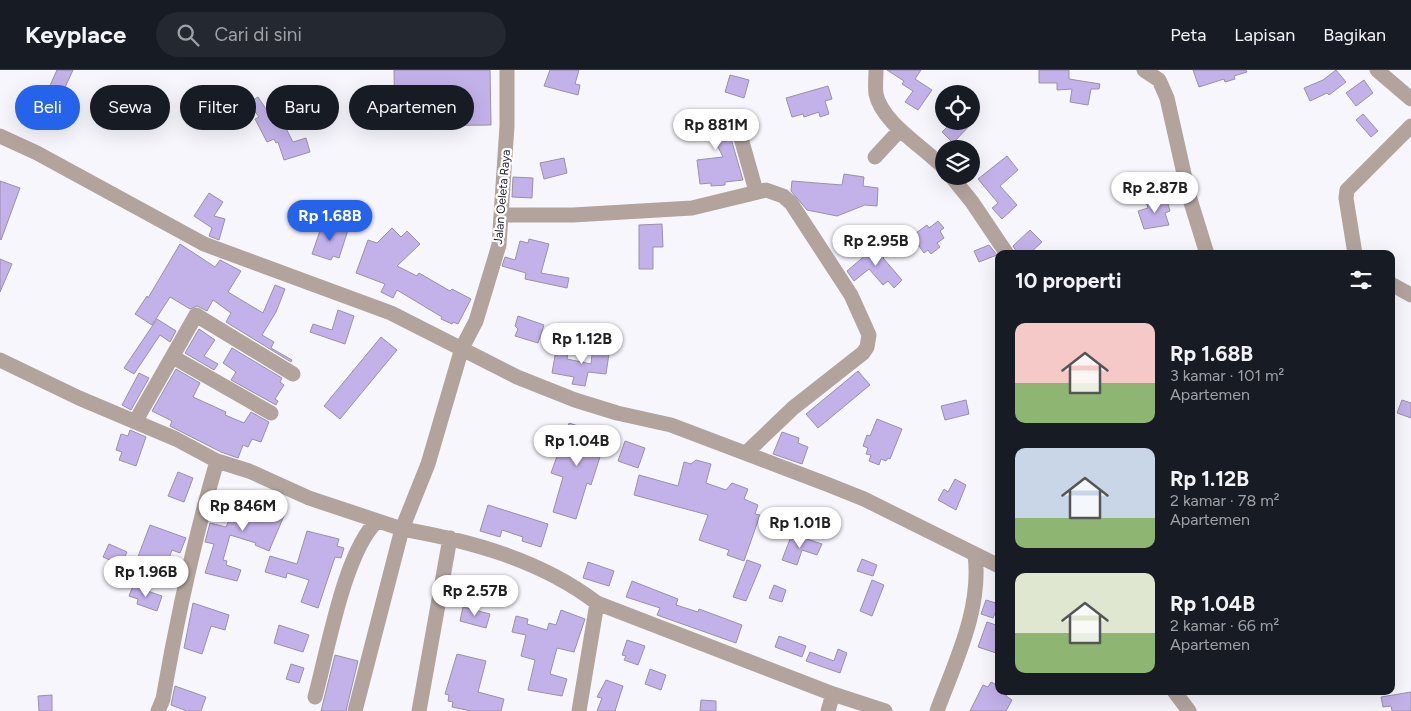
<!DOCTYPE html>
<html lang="id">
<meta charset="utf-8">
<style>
body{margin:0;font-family:Figtree,sans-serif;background:#242831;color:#f1f3f6;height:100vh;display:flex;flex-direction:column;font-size:19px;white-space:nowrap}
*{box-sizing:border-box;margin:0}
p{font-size:16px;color:#9ea1a6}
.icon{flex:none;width:28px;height:28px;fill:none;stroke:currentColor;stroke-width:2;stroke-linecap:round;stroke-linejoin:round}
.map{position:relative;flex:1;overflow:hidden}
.sheet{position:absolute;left:995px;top:180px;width:400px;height:445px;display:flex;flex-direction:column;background:#171b24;border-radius:10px;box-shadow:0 5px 20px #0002}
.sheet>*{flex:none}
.guide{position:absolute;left:15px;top:15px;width:475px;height:45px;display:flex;gap:10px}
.fabs{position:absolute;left:935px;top:15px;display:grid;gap:10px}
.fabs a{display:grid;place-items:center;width:45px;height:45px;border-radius:50%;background:#171b24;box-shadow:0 5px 20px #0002;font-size:25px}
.price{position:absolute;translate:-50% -42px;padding:0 11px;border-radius:18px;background:#fff;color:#222;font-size:16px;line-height:32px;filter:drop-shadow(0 1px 2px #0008)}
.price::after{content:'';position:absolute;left:50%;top:30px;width:15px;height:11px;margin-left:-8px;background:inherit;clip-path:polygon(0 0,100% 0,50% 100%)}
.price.on{background:#2563eb;color:#fff}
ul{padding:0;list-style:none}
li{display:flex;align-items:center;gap:15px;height:125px;padding:0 20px}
li span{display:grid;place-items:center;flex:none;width:140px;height:100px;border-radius:10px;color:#555}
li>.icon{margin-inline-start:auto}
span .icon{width:60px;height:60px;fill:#fffc;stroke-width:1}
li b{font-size:21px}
h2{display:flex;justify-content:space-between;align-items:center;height:60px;padding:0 20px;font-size:21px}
.tag{padding:0 18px;border-radius:22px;background:#171b24;box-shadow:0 5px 20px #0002;font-size:18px;line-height:45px}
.tag.on{background:#2563eb;color:#fff}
header{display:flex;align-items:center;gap:30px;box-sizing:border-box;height:70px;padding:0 25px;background:#171b24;border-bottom:1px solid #363941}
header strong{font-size:24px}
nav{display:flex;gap:28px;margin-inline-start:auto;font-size:18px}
.search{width:350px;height:45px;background:#242831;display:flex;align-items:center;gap:12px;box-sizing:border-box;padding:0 18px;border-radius:28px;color:#9ea1a6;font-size:19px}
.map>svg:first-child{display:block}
.building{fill:#c3b1e9;stroke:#9990ac}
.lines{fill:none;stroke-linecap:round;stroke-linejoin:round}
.minor{stroke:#b2a39d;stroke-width:15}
.labels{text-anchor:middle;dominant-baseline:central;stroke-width:4.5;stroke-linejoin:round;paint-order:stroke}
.street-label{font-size:12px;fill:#221e29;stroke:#fff}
</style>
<header>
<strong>Keyplace</strong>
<div class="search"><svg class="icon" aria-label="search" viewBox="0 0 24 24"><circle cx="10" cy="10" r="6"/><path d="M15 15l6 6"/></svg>Cari di sini</div>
<nav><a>Peta</a><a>Lapisan</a><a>Bagikan</a></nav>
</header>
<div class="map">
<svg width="1411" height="641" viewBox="0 0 1411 641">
<rect width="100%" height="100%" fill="#f8f6fd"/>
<!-- building -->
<path class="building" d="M57 0H73L55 39 42 33Z
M394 0H490L491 55 395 56Z
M550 0H579L575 14 580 15 578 25 544 16Z
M887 0H921L915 9 932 20 918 40 905 32 913 21 902 14 904 11Z
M1039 0H1069V9L1100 14 1099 19H1091L1088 35 1070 32 1072 19 1057 20V13H1039Z
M1193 0H1246L1247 2 1234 6 1235 9 1225 12 1224 9 1199 17Z
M1336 0 1346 12 1329 25 1327 23 1310 31 1304 18 1323 10Z
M730 5 749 10 744 28 725 22Z
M1364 10 1373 23 1356 36 1346 23Z
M828 16 832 29 825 31 829 44 820 47 819 42 804 47 803 44 792 47 786 28Z
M258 27 268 42 276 39 293 72 306 68 310 82 284 90 278 72 276 73 274 69 267 72 255 49 259 47 249 33Z
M717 40 725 59 728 58 743 110 725 112V115L711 116V113L700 114 697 90 723 87 711 63 693 70 685 54Z
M1363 44 1378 61 1371 67 1356 50Z
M953 51H974L953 73 942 62Z
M1007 86 1018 100 1000 116 1017 135 1002 149 992 138 998 133 978 109Z
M564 88 567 103 544 109 540 93Z
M844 104 864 107 863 116 878 118 877 136 865 135 837 146 807 140 791 121 792 111 842 115Z
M513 107 533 108 532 128 512 127Z
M0 111 20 118 1 170 0 169Z
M209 123 223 132 214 146 225 149 219 170 209 166 212 158 194 146Z
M1166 127 1170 141 1165 143 1169 155 1144 159 1138 141 1148 138 1146 132Z
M938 151 944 158 940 161 944 168 937 173 940 177 931 184 928 180 924 183 914 169 919 166 916 163 927 155 929 158Z
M323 152 348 160 339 188 333 186 331 190 312 184Z
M662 154 663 177H653V199H639V155Z
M392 158 401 167 407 161 420 174 397 196 417 206 419 203 450 221 452 219 471 229 458 254 453 252 452 254 441 249 442 247 397 220 393 228 381 222 385 214 356 203 368 170 377 173Z
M1030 160 1042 172 1029 184H1018L1013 176Z
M529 169 549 174 541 203 569 208 567 218 525 209 526 203 502 196 505 187 515 190 520 171 528 173Z
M881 172 890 182 883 188 902 210 894 218 888 211 883 215 869 199 854 211 847 201Z
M180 174 215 197 220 190 241 201 228 222 263 243 275 215 285 219 276 242 262 265 274 272 271 278 292 290 291 292 226 252 231 243 213 230 207 241 197 236 190 239 170 227 152 255 135 244 147 226 148 228Z
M989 175 997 185 979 192 974 181Z
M0 189 12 194 0 222Z
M338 240 354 246 345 274 310 262 313 254 332 260Z
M518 246 544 255 538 273 515 266 518 259 515 256Z
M157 249 176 261 170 272 160 265 134 304 124 298Z
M199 259 215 270 204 286 218 294 214 300 185 283Z
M381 267 397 280 340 349 324 336Z
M593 275 610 277 606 304 588 302 585 316 572 314 574 307 552 303 556 280 568 282 567 289 591 294Z
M232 278 282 308 280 312 284 315 275 329 278 331 276 335 231 310 236 302 223 293Z
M176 299 200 313 193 327 226 342 225 345 244 353 251 342 269 352 261 372 252 369 248 377 243 375 238 388 221 382 170 356 172 351 152 341Z
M858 301 870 315 818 358 806 344Z
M139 303 149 308 131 340 122 335Z
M966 330 969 344 945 350 941 336Z
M1402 330 1411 333V348L1397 343Z
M877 349 902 359 890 389 888 388 886 391 881 389 879 395 869 391 871 385 866 384 868 378 863 376 867 365 870 366Z
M569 353 607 365 591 415 587 413 576 449 553 442 563 407 551 403Z
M130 360 146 367 136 396 119 390 122 382 116 380 121 364 128 366Z
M782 362 799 368 798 373 808 377 802 394 773 384Z
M625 371 645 378 638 398 618 391Z
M696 390 711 394 706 413 726 420 732 413 748 419 744 429 758 435 755 444 760 445 744 491 727 485 729 480 699 470 708 445 634 425 639 405 678 416 684 392 691 394Z
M178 402 193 408 184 432 168 426Z
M955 409 966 415 956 440 938 430 944 419 948 422Z
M242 421 286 441 269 481 255 475 256 473 230 465 223 490 227 491 226 495 241 500 237 511 205 503 214 474 205 472 210 453 226 457Z
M488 435 548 454 541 477 522 471 523 467 502 460 500 467 480 461Z
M150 455 186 468 180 483 172 480 164 502 136 492Z
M307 461 339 469 337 476 344 478 341 488 335 487 318 538 301 532 309 510 287 503 286 508 265 502 270 486 297 494Z
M792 464 822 474 817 485 802 480 797 495 782 490Z
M109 474 127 482 121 495 103 487Z
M862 489 877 495 873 506 857 501Z
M747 490 761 495 746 531 733 527Z
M588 492 614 501 609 516 583 508Z
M872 510 884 515 872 546 860 541Z
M632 511 678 529 676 535 698 542 699 539 742 555 736 573 657 545 660 538 626 527Z
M774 515 786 520 782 532 769 528Z
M133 516 162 526 157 541 137 534 138 529 129 526Z
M986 530 999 534 993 548 981 544Z
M193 533 229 545 225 560 211 556 202 584 184 578Z
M463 537 490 544 486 558 460 551Z
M561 540 585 549 574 582 557 578 550 604 567 609 562 626 528 620 535 590 521 586 526 565 512 562 516 546 528 549 527 554 547 560 549 553 556 555Z
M987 552 999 556V584L978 577Z
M279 555 309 565 303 582 274 573Z
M779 566 806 576 802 587 775 577Z
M627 570 645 576 638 595 624 590 626 586 622 585Z
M838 579 847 583 840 603 806 591 810 582 834 591Z
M457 584 486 591 478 622 504 629 501 641H471L452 637 453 632 448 631 449 625 445 624Z
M335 585 358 591 346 641H321Z
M291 594 304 598 299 613 286 609Z
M650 599 666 605 661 620 645 614Z
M606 610 623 616 615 641H597L602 628 597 627Z
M991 612 999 616V621H1009L1006 626 1012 630 1006 641H970L983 615 988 617Z
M175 616 206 627 201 641H187L171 635Z
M1411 622V641H1392L1391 636 1383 637 1381 627Z
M52 625V641H39L38 626Z
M701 630 716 631V641H700Z"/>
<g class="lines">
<!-- minor -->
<path class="minor" d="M507 0V56L499 175 476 251 462 278 428 394 402 459C471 471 541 490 597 533L833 624 885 641
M876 0C876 8 875 16 876 24 882 53 924 77 944 98
M1144 0 1159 10 1167 28 1189 126 1207 184
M1377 0 1411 29
M737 54 756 121
M0 66 37 83 204 174 391 243 517 307 575 330 617 343 671 355 829 415 864 429 999 496
M875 87 900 60
M951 106 972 132 1007 184
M502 145H573L692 138 766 120 783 126 791 133 851 225 869 265 867 277 863 283 793 338 746 383
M1355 184 1346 128 1347 120 1411 56
M1391 214 1411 225
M173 287 271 343
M0 290 79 328 176 369 217 391 249 401 309 428 402 459 355 641
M135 352 196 245 293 304
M1174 621 1189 641
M315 627C328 580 344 483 377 451
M158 641 163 629C177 548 194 470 217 391
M419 641 450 468
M579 641 597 533
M828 641 833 624
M937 641C955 592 982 539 975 485"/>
</g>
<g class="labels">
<!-- street labels -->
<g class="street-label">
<text transform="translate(502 127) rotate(-85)">Jalan Oeleta Raya</text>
</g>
</g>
</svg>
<div class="fabs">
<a><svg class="icon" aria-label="locate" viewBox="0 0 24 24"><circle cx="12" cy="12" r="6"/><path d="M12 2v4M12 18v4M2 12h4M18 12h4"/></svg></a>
<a><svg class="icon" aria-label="layers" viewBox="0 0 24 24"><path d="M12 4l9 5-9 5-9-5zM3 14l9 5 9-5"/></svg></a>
</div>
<b class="price" style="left:716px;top:81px">Rp 881M</b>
<b class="price" style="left:1155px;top:144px">Rp 2.87B</b>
<b class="price on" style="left:330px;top:172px">Rp 1.68B</b>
<b class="price" style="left:876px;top:197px">Rp 2.95B</b>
<b class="price" style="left:582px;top:295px">Rp 1.12B</b>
<b class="price" style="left:577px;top:397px">Rp 1.04B</b>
<b class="price" style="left:243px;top:462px">Rp 846M</b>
<b class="price" style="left:800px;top:479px">Rp 1.01B</b>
<b class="price" style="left:146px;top:528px">Rp 1.96B</b>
<b class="price" style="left:475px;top:547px">Rp 2.57B</b>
<div class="guide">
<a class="tag on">Beli</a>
<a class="tag">Sewa</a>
<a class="tag">Filter</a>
<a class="tag">Baru</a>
<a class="tag">Apartemen</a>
</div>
<section class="sheet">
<h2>10 properti<svg class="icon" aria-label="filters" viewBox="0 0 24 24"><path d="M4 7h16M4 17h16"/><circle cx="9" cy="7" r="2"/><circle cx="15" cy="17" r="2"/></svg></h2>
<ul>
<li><span style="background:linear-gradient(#f6c9c9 60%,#8fb573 0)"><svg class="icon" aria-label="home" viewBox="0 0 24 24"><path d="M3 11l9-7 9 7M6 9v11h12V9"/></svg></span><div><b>Rp 1.68B</b><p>3 kamar · 101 m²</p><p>Apartemen</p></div></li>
<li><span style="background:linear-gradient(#c9d6e8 70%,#8fb573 0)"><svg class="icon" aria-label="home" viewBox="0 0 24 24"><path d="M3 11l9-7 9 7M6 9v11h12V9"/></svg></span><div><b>Rp 1.12B</b><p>2 kamar · 78 m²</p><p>Apartemen</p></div></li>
<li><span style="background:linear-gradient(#dfe7d0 60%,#8fb573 0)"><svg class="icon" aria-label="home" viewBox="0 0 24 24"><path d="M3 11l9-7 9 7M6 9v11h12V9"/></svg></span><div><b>Rp 1.04B</b><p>2 kamar · 66 m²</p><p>Apartemen</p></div></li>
</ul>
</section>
</div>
